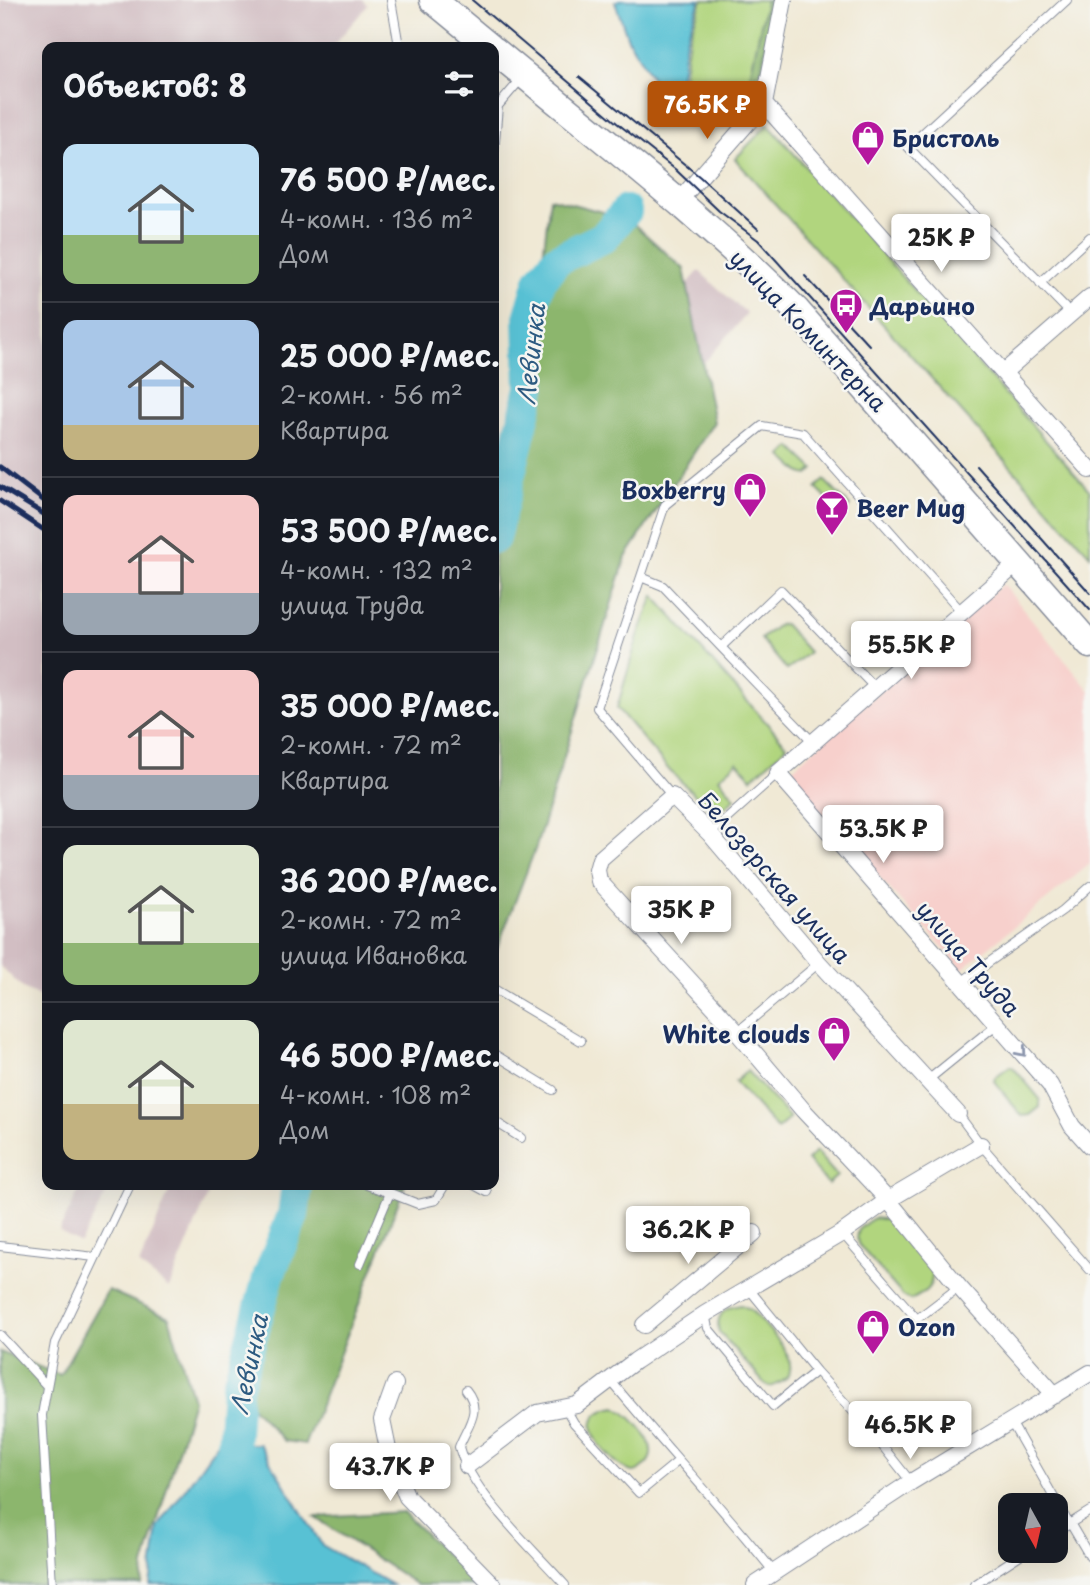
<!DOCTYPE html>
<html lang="ru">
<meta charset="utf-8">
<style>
body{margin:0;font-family:"Playpen Sans",sans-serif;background:#242831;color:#f1f3f6;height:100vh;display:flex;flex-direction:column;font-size:26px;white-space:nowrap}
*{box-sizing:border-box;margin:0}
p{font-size:23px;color:#9ea1a6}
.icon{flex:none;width:38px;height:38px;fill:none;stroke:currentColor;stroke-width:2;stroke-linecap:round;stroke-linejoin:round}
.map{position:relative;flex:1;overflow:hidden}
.sheet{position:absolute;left:42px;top:42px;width:457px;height:1148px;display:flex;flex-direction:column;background:#171b24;border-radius:14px;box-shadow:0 7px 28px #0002}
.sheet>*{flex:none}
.needle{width:46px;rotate:172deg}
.buttons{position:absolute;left:998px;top:1493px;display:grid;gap:14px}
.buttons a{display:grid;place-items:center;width:70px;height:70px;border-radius:14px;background:#171b24;box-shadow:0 7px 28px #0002;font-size:35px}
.price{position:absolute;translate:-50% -60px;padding:0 16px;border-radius:7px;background:#fff;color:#222;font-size:23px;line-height:46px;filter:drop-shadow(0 2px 4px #0008)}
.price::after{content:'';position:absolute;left:50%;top:42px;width:21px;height:16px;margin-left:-10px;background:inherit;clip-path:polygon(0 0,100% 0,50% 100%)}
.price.current{background:#b45309;color:#fff}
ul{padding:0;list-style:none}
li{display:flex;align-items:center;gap:21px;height:175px;padding:0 21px}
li+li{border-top:2px solid #363941}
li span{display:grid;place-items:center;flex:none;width:196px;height:140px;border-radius:14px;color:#555}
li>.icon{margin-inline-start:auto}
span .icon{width:84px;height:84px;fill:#fffc;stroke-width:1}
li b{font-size:30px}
h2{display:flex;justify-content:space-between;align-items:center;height:84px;padding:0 21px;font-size:30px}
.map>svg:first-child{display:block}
.built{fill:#f7d0cc}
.industrial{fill:#d2bec3}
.green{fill:#b1d57e;stroke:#66826e;stroke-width:2}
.forest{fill:#8cb66d;stroke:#547266;stroke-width:2}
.water{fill:#58c1d4;stroke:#3a7899;stroke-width:2}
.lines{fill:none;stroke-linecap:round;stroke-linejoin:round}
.river{stroke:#58c1d4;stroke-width:32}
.lane-casing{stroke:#868c9a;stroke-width:10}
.street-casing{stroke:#868c9a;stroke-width:18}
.primary-casing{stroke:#868c9a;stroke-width:29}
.lane{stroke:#fff;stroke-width:8}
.street{stroke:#fff;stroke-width:16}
.primary{stroke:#fff;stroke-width:26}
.tram{stroke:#1b2f5e;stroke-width:2}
.rail{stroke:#1b2f5e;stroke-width:5}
.oneway{stroke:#8d97ae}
.labels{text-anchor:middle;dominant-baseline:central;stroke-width:5;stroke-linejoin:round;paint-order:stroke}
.poi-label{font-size:23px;font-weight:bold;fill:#1b2f5e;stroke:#f6f6f2;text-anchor:start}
.street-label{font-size:23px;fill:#1b2f5e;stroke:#f6f6f2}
.water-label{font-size:24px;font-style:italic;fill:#2d5b81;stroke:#f6f6f2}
</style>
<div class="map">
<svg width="1090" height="1585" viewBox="0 0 1090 1585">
<rect width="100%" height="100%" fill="#f6f6f2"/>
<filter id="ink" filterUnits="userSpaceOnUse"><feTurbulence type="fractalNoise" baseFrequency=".0143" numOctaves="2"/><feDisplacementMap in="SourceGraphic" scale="14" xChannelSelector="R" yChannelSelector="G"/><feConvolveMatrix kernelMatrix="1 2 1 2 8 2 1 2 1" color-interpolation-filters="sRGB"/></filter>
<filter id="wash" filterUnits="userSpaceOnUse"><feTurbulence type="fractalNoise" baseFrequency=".00686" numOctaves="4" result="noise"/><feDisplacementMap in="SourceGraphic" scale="28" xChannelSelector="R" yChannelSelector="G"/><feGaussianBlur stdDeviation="1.57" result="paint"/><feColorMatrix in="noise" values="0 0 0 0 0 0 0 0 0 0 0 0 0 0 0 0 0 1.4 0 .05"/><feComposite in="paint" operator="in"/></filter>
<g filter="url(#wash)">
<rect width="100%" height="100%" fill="#f0e9d5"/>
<!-- built -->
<path class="built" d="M1003 584 1090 691V864L962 969 786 774Z"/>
<!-- industrial -->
<path class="industrial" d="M0 0H363L368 5 332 47H47V1000L23 988 0 966Z
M699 271 747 314 700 367 652 324Z
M82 1185H111L80 1243 59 1231Z
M172 1185H212L169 1288 139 1265Z"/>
<!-- green -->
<path class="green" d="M702 0H780C767 62 767 119 685 114V100L681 94 689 38Z
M768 124 1090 491V555L735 159Z
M791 447 814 469 808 475 801 473 782 456Z
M824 480 850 506 842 514 816 488Z
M654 596 787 746 752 778 737 762 719 778 735 798 716 815 670 771 617 708 638 636Z
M784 624 809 652 787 670 761 639 778 625Z
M1010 1066 1014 1068 1040 1099V1107L1030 1115 1022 1116 994 1081 995 1077Z
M747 1071 790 1118 777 1129 735 1082Z
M816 1152 837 1176 828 1184 807 1160Z
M874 1218 889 1220 931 1269C936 1285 925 1294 910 1300L903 1296 858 1244C855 1229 861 1226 874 1218Z
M741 1305 750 1309C766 1327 819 1373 770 1387L764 1383 719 1332C715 1315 725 1307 741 1305Z
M616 1407C632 1416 662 1445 647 1463 644 1467 640 1471 634 1472 622 1473 559 1417 616 1407Z"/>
<!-- forest -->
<path class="forest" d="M766 0H775L761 70 749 81Z
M550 198 628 219 684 269 714 422 626 557 536 847 494 956V538L540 281Z
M308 1185H405L305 1444 284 1441 244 1399Z
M108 1290 169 1317 193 1400 144 1566 142 1585H0V1352L60 1375Z
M403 1512 477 1585H417L315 1517Z"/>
<!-- water -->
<path class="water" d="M620 0H700L686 39 675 116 628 39 615 2Z
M218 1443 259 1444 322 1545 392 1585H150L158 1527Z"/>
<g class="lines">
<!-- river -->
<path class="river" d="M494 538 531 388 529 318 540 281 556 260 604 237 626 211
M225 1484 232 1462 237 1389 269 1275 293 1215 297 1185"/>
</g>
</g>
<g filter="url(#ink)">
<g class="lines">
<defs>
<path id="lane" d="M391 0 399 46 401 47
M1067 0 908 147 1071 314
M494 154 498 106 522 78
M1040 283 1090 237
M641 577 663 586 721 647
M813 742 721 647 781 590 875 688
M672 796 597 708 665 505 762 426 803 433 962 612
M710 834 778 773
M961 982 1063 910 1090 886
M494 989 581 1041
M737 1032 819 963
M494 1054 553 1090
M928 1080 997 1024
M958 1114 981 1145 1090 1270
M494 1121 521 1138
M367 1185 390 1193
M474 1185 487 1192
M842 1233 917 1319 959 1287
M0 1246 95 1257
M360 1264 390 1193 418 1204 436 1200 445 1185
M749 1289 816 1371 869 1429 911 1482
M705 1314 708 1328 773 1406 816 1371
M0 1335 47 1386
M611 1381C664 1445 721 1506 773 1571
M466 1390C483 1411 467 1426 459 1447 471 1492 533 1549 565 1585
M566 1409 574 1423 639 1493 678 1461
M1011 1422 1069 1524
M1070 1523 1090 1557
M1055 1533 1090 1511
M52 1585 42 1415 55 1343 130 1185
M974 1585 1028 1550"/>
<path id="street" d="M764 104 1090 470
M678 202 764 104 784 0
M1004 372 1090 297
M1019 562 778 773 1050 1085 1072 1126 1090 1146
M958 1114 819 963 710 834 672 796 600 859 597 870 599 881 737 1032 803 1110 888 1200 959 1287 1055 1395
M644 1325 754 1233
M395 1384 382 1420 389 1454 407 1497 493 1585
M467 1466 537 1413 577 1405 635 1361 705 1314 842 1233 888 1200 981 1145
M755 1585 911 1482 1090 1373"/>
<path id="primary" d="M433 0 490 47
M494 50C596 135 703 216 797 311L1090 645"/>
</defs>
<!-- lane casing -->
<use href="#lane" class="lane-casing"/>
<!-- street casing -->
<use href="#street" class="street-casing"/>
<!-- primary casing -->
<use href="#primary" class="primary-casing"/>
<!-- lane -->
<use href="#lane" class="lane"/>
<!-- street -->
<use href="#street" class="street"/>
<!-- primary -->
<use href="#primary" class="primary"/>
<!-- tram -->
<path class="tram" d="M472 0 617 123 676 170 719 211 758 240 1090 610
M579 77 700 177 758 229
M805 276 869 345
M976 465 1090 593"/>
<!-- rail -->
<path class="rail" d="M0 467 47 503
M0 487 47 516
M0 501 47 532"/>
</g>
<!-- one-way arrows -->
<defs><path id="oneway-chevron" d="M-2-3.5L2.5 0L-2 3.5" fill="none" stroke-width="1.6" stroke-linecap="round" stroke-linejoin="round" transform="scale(1.75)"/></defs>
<use class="oneway" href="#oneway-chevron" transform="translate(1022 1052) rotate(49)"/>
</g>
<!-- icons -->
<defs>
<symbol id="shop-pin" viewBox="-11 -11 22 30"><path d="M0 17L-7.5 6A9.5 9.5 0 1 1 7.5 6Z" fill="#b5179e" stroke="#f6f6f2"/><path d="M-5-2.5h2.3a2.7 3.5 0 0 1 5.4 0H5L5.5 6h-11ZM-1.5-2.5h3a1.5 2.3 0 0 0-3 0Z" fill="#fff"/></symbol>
<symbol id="bus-pin" viewBox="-11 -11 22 30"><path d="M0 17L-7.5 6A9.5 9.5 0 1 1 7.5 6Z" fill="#b5179e" stroke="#f6f6f2"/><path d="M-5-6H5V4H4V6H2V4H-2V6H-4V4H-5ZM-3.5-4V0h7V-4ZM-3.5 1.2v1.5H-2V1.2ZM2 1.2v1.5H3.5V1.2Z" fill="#fff"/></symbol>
<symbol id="bar-pin" viewBox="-11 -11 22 30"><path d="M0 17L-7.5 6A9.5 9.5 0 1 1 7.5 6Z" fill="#b5179e" stroke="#f6f6f2"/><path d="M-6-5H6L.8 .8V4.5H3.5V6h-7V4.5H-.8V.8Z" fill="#fff"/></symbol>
</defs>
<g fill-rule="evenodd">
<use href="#shop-pin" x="849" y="118" width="38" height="52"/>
<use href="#bus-pin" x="827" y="286" width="38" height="52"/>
<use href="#shop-pin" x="731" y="470" width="38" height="52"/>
<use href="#bar-pin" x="813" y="488" width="38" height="52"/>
<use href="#shop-pin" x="815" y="1014" width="38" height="52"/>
<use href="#shop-pin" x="854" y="1307" width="38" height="52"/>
</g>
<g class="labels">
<!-- poi labels -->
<g class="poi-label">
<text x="892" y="137">Бристоль</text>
<text x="870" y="305">Дарьино</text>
<text x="726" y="489" text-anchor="end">Boxberry</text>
<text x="856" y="507">Beer Mug</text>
<text x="810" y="1033" text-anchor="end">White clouds</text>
<text x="898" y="1326">Ozon</text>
</g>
<!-- street labels -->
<g class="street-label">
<text transform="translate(809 330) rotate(46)">улица Коминтерна</text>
<text transform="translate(775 877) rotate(49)">Белозерская улица</text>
<text transform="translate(969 958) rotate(49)">улица Труда</text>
</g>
<!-- water labels -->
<g class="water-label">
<text transform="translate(530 354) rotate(-84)">Левинка</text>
<text transform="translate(248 1364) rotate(-78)">Левинка</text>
</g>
</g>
</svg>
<div class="buttons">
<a><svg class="needle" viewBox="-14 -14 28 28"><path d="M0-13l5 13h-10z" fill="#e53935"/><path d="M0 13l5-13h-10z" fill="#9ea1a6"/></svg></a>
</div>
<b class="price current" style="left:707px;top:141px">76.5K ₽</b>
<b class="price" style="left:941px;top:274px">25K ₽</b>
<b class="price" style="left:911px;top:681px">55.5K ₽</b>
<b class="price" style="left:883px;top:865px">53.5K ₽</b>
<b class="price" style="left:681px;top:946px">35K ₽</b>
<b class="price" style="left:688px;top:1266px">36.2K ₽</b>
<b class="price" style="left:910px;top:1461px">46.5K ₽</b>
<b class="price" style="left:390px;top:1503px">43.7K ₽</b>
<section class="sheet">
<h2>Объектов: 8<svg class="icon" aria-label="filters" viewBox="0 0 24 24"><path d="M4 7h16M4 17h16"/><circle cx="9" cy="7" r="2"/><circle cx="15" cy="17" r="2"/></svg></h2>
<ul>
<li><span style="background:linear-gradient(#bfe0f5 65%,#8fb573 0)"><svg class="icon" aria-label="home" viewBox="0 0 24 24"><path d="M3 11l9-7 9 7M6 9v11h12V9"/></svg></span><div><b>76 500 ₽/мес.</b><p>4-комн. · 136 m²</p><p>Дом</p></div></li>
<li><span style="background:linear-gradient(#a9c7e8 75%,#c2b280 0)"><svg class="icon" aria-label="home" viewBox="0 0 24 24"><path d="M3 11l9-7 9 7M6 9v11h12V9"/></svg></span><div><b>25 000 ₽/мес.</b><p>2-комн. · 56 m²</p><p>Квартира</p></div></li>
<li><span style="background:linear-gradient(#f6c9c9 70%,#9aa5b1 0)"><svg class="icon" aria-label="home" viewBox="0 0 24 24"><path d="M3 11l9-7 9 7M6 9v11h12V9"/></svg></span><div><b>53 500 ₽/мес.</b><p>4-комн. · 132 m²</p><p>улица Труда</p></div></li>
<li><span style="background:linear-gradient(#f6c9c9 75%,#9aa5b1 0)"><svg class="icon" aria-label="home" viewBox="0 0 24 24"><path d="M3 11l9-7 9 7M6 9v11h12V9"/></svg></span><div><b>35 000 ₽/мес.</b><p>2-комн. · 72 m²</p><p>Квартира</p></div></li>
<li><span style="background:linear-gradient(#dfe7d0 70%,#8fb573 0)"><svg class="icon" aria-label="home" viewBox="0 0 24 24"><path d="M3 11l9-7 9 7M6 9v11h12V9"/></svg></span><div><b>36 200 ₽/мес.</b><p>2-комн. · 72 m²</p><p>улица Ивановка</p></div></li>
<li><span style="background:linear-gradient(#dfe7d0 60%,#c2b280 0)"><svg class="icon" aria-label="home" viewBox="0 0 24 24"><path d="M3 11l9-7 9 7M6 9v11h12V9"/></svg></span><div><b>46 500 ₽/мес.</b><p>4-комн. · 108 m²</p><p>Дом</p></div></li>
</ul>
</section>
</div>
